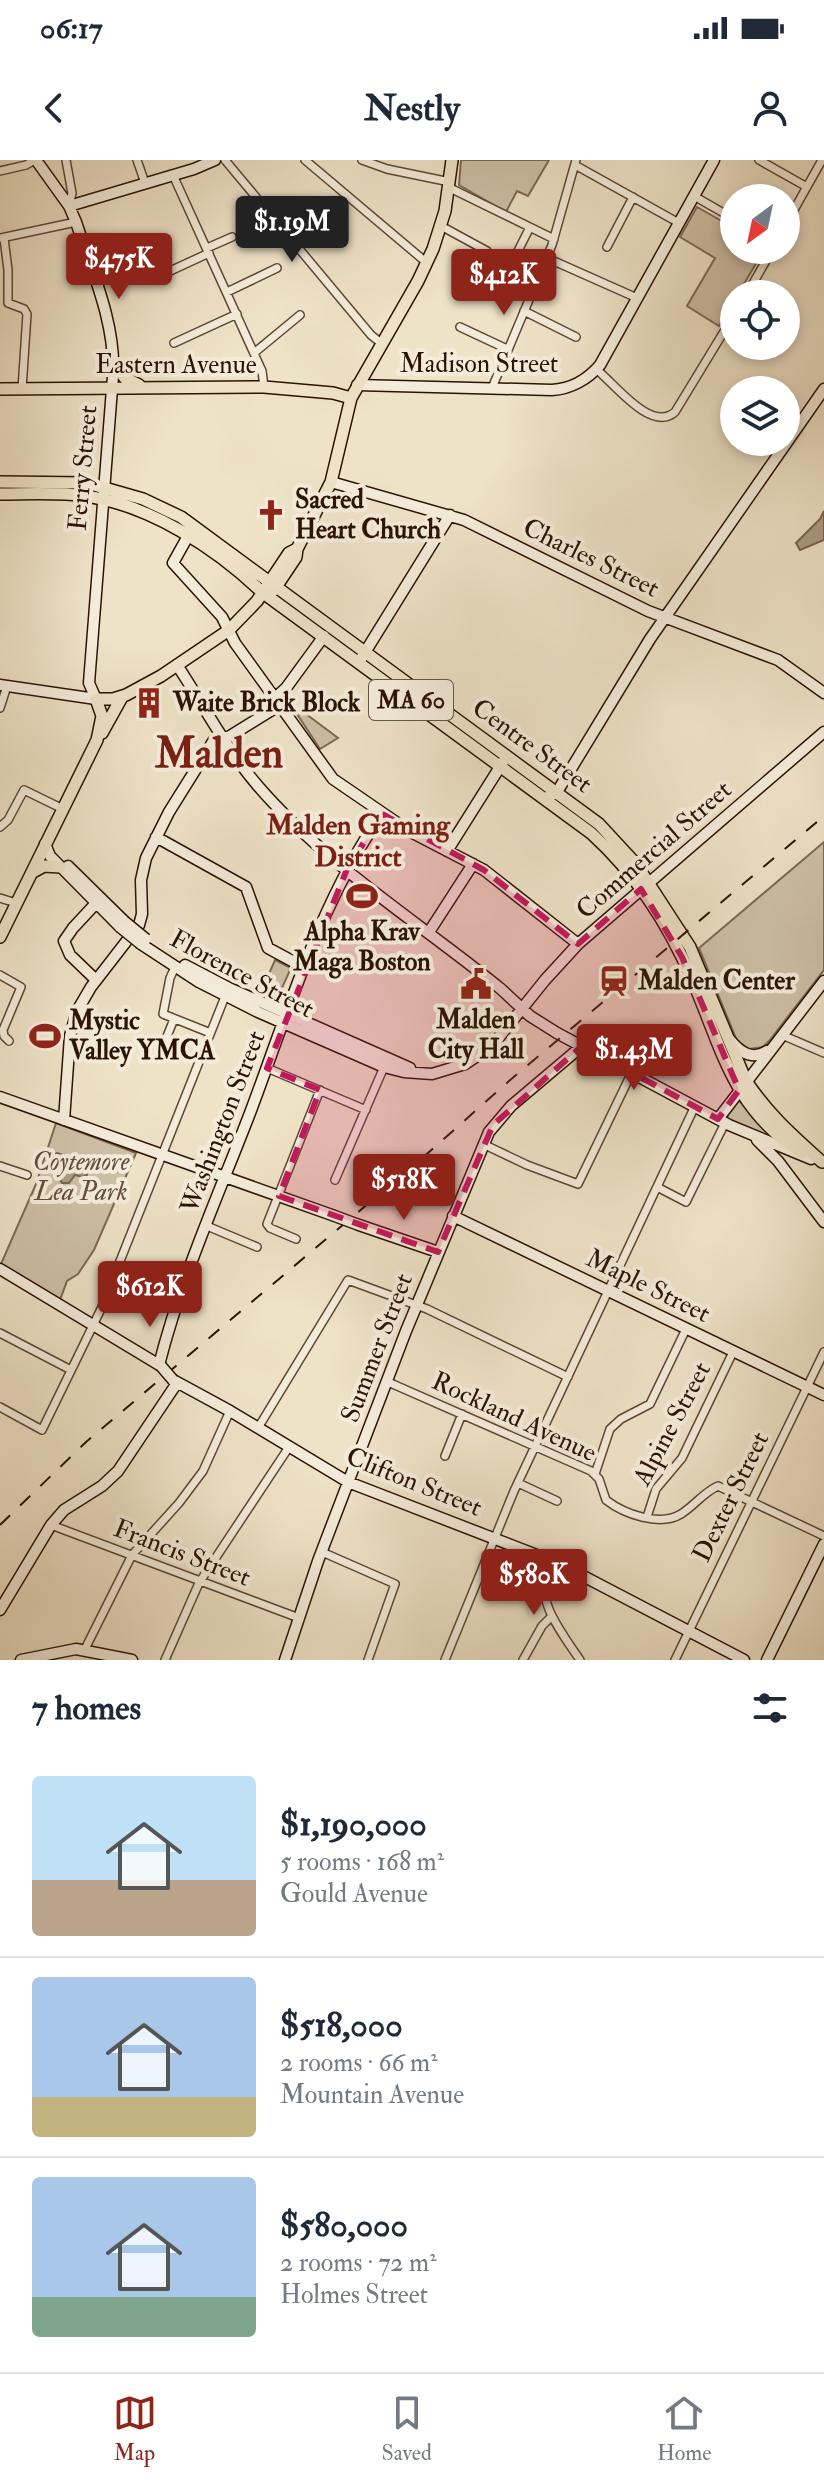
<!DOCTYPE html>
<meta charset="utf-8">
<style>
body{margin:0;font-family:"IM FELL Double Pica",serif;background:#f6f6f7;color:#1f2937;height:100vh;display:flex;flex-direction:column;font-size:30px;white-space:nowrap}
*{box-sizing:border-box;margin:0}
p{font-size:26px;color:#747a83}
.icon{flex:none;width:44px;height:44px;fill:none;stroke:currentColor;stroke-width:2;stroke-linecap:round;stroke-linejoin:round}
.map{position:relative;height:1500px;overflow:hidden}
.sheet{display:flex;flex-direction:column;background:#fff;flex:1}
.sheet>*{flex:none}
.needle{width:52px;rotate:213deg}
.fabs{position:absolute;left:720px;top:24px;display:grid;gap:16px}
.fabs a{display:grid;place-items:center;width:80px;height:80px;border-radius:50%;background:#fff;box-shadow:0 4px 12px #0003;font-size:40px}
.price{position:absolute;translate:-50% -68px;padding:0 18px;border-radius:8px;background:#8f2418;color:#fff;font-size:26px;line-height:52px;filter:drop-shadow(0 2px 4px #0008)}
.price::after{content:'';position:absolute;left:50%;top:48px;width:24px;height:18px;margin-left:-12px;background:inherit;clip-path:polygon(0 0,100% 0,50% 100%)}
.price.current{background:#222;color:#fff}
ul{padding:0;list-style:none}
li{display:flex;align-items:center;gap:24px;height:200px;padding:0 32px}
li+li{border-top:2px solid #e0e1e3}
li span{display:grid;place-items:center;flex:none;width:224px;height:160px;border-radius:8px;color:#555}
li>.icon{margin-inline-start:auto}
span .icon{width:96px;height:96px;fill:#fffc;stroke-width:1}
li b{font-size:34px}
h2{display:flex;justify-content:space-between;align-items:center;height:96px;padding:0 32px;font-size:34px}
.status{display:flex;justify-content:space-between;align-items:center;height:56px;padding:0 40px;background:#fff;direction:ltr}
.status svg{height:22px;fill:currentColor}
header{display:flex;justify-content:space-between;align-items:center;height:104px;padding:0 32px;background:#fff;font-size:36px;font-weight:700}
.tab-bar{display:flex;justify-content:space-around;align-items:center;height:112px;border-top:2px solid #e0e1e3;background:#fff;font-size:22px;color:#747a83}
.tab-bar a{display:grid;justify-items:center;gap:4px}
.tab-bar .current{color:#8f2418}
.map>svg:first-child{display:block}
.green{fill:#cdbfa6;stroke:#7c6954;stroke-width:2}
.water{fill:#ac9c84;stroke:#786550;stroke-width:2}
.lines{fill:none;stroke-linecap:round;stroke-linejoin:round}
.street-casing{stroke:#5c4734;stroke-width:10}
.secondary-casing{stroke:#2b1303;stroke-width:13}
.primary-casing{stroke:#2b1303;stroke-width:14}
.street{stroke:#f4ecdb;stroke-width:7}
.secondary{stroke:#f4ecdb;stroke-width:10}
.primary{stroke:#eee2c7;stroke-width:11}
.rail{stroke:#2b1303;stroke-width:2;stroke-dasharray:14 14;stroke-linecap:butt}
.secondary-bridge-casing{stroke:#2b1303;stroke-width:13;stroke-linecap:butt}
.secondary-bridge{stroke:#f4ecdb;stroke-width:10}
.marked{fill:#c2185b;fill-opacity:0.2;stroke:#c2185b;stroke-width:6;stroke-dasharray:16 10;stroke-linejoin:round}
.labels{text-anchor:middle;dominant-baseline:central;stroke-width:8;stroke-linejoin:round;paint-order:stroke}
.shield{fill:#f4ecdb;stroke:#675444;stroke-width:2}
.shield-label{font-size:24px;font-weight:bold;fill:#2b1303}
.street-label{font-size:26px;fill:#2b1303;stroke:#f4ecdb}
.poi-label{font-size:26px;font-weight:bold;fill:#2b1303;stroke:#f4ecdb;text-anchor:start}
.park-label{font-size:26px;font-style:italic;fill:#644f3c;stroke:#f4ecdb}
.neighbourhood-label{font-size:28px;font-weight:bold;fill:#7a1f14;stroke:#f4ecdb}
.town-label{font-size:42px;font-weight:bold;fill:#7a1f14;stroke:#f4ecdb}
</style>
<div class="status"><b>06:17</b><svg viewBox="0 0 49 12"><path d="M0 12V9h3v3zM5 12V6h3v6zM10 12V3h3v9zM15 12V0h3v12zM26 1h20v11H26zM47 4h2v5h-2z"/></svg></div>
<header><svg class="icon" aria-label="back" viewBox="0 0 24 24"><path d="M15 5l-7 7 7 7"/></svg>Nestly<svg class="icon" aria-label="person" viewBox="0 0 24 24"><circle cx="12" cy="8" r="4"/><path d="M4 21q1-7 8-7t8 7"/></svg></header>
<div class="map">
<svg width="824" height="1500" viewBox="0 0 824 1500">
<rect width="100%" height="100%" fill="#eee2c7"/>
<filter id="stains"><feTurbulence type="fractalNoise" baseFrequency=".0025" numOctaves="4"/><feColorMatrix values="0 0 0 0 .2 0 0 0 0 .09 0 0 0 0 .02 0 0 0 .5 -.17"/></filter>
<radialGradient id="worn" r=".72"><stop offset=".6" stop-color="#630" stop-opacity="0"/><stop offset="1" stop-color="#630" stop-opacity=".3"/></radialGradient>
<!-- green -->
<path class="green" d="M461 0H549L528 36 517 31 506 52 459 25Z
M697 47 734 68V90H764L738 134H734V140L719 166 687 146 715 98 680 77Z
M302 551 338 578 320 589 297 554Z
M824 682V810L769 881 763 887 749 889 737 881 699 788Z
M275 800 291 808 277 839 261 832Z
M738 939 775 981 727 960 728 953Z
M56 963 136 993 94 1090 78 1114 67 1121 60 1140 1 1104 36 1024Z"/>
<!-- water -->
<path class="water" d="M824 351V380L800 390 796 383 820 359Z
M57 993 88 1004 87 1015 83 1017 75 1015 69 1023H62L59 1018 60 1010 51 1003 53 995Z"/>
<g class="lines">
<defs>
<path id="street" d="M66 0 72 33 69 46
M137 0 145 23
M225 0 371 175 381 183
M305 0 427 103
M362 0 387 9 450 22
M759 0 807 27
M575 5 679 63
M0 11 26 5 35 0
M173 15 262 211 264 227
M450 28 554 79
M694 36 734 59
M786 64 822 0
M441 66 487 91
M1 78 76 62
M4 78 8 110V143L24 149 27 154 22 229
M607 87 633 37
M207 88 232 77
M504 96 513 101 529 69
M547 98 637 138
M155 118 209 93
M227 132 277 108
M747 134 772 90
M524 151 576 177
M460 167 507 189
M174 183 237 154
M254 193 300 155
M596 209C615 224 651 273 675 252L734 155
M492 228 552 85 576 0
M0 548 7 526
M0 667 8 660 24 630 63 649
M0 738 16 743
M175 807 170 818 163 854 208 872
M0 815 21 827 3 870 4 876 9 881
M782 875 824 893
M159 896 174 859
M267 908 366 950
M483 984 527 1005 578 1024 632 912
M0 1006 27 1015
M335 1020 384 907
M657 1027 686 1042 725 963
M207 1066 257 1087
M296 1079 270 1068 267 1064 320 930
M112 1119 176 1144
M0 1173 71 1210
M388 1222 591 1311 599 1319 606 1340C624 1354 660 1367 681 1354 694 1346 704 1332 718 1326L824 1376
M0 1247 42 1270 101 1149 226 834
M258 1268 348 1120 427 1149 568 1217
M445 1296 462 1254
M595 1314 610 1269 621 1259 650 1244 686 1169
M518 1323 557 1341
M647 1357 656 1329 682 1298 733 1192
M51 1365 299 1458
M322 1392 395 1424 368 1500
M543 1397C537 1442 556 1465 580 1500
M85 1489 132 1395 179 1343 203 1311 230 1251
M165 1500 199 1423 289 1287
M445 1500 514 1331 695 946
M523 1500 542 1466 551 1457
M675 1500 824 1192"/>
<path id="secondary" d="M36 0 69 46 76 62C92 111 116 164 113 216L89 523 96 539
M69 46 194 9 215 0
M357 225 552 230C571 229 588 219 600 205L714 0
M331 322 464 360 648 451 778 500 824 533
M188 376 173 403 222 457 235 483 333 619 409 671 484 710 578 784
M359 502 450 355
M177 505C204 546 227 590 258 626 327 706 420 763 501 829
M0 525 96 539
M275 538 286 528 324 476
M546 638 557 632 650 479 824 229
M156 677 246 727 268 788 305 808
M45 684 50 696 120 767
M447 691 503 602
M68 706 124 761
M429 772 473 704
M141 784 199 822 258 852 384 907 404 912 432 914 465 904 492 886 545 820 578 784 824 572
M185 805 229 828 410 908
M96 820 70 795 64 781 73 768 99 740
M502 830 530 856 557 873 729 965 811 999
M730 880C740 892 752 901 767 891
M0 937 332 1055
M718 959 824 821
M64 960 70 876 77 851 91 827 139 765 142 754 141 720 146 698 169 652 214 580 230 576 280 545
M757 980 778 1001 824 1062
M453 1056 824 1235
M359 1065 438 1092
M0 1109 161 1206
M159 1205C181 1118 218 1036 250 953 287 855 321 739 382 654
M173 1220 230 1251 348 1322 560 1404 744 1500
M0 1450 51 1365 64 1350 102 1326 118 1311 177 1223
M21 1500 76 1489 132 1500
M285 1500 318 1401 406 1171 489 972 511 946 582 886
M767 1500 824 1384"/>
<path id="primary" d="M113 203 125 218 139 225
M0 229 264 227 333 233 351 238
M0 322 87 323 143 339 181 357 599 664 636 704 690 787 746 921C769 955 792 975 822 1002
M0 334C28 334 58 332 86 336 150 345 216 388 262 432L591 673C635 713 669 765 692 819 723 890 732 948 802 993
M274 430 296 397 297 389 331 322 351 238 418 121 433 89 445 51 452 0
M102 573 122 537
M33 712 44 706 60 707
M0 777 97 580 102 556 96 539H113L126 535 161 516 229 470 257 441 289 393 297 389"/>
</defs>
<!-- street casing -->
<use href="#street" class="street-casing"/>
<!-- secondary casing -->
<use href="#secondary" class="secondary-casing"/>
<!-- primary casing -->
<use href="#primary" class="primary-casing"/>
<!-- street -->
<use href="#street" class="street"/>
<!-- secondary -->
<use href="#secondary" class="secondary"/>
<!-- primary -->
<use href="#primary" class="primary"/>
<!-- rail -->
<path class="rail" d="M0 1365 86 1282 428 993 509 921 824 656"/>
<defs>
<path id="secondary-bridge" d="M124 761 146 779
M120 767 141 784
M332 1055 359 1065
M161 1206 173 1220"/>
</defs>
<!-- secondary-bridge casing -->
<use href="#secondary-bridge" class="secondary-bridge-casing"/>
<!-- secondary-bridge -->
<use href="#secondary-bridge" class="secondary-bridge"/>
</g>
<!-- marked area -->
<path class="marked" d="M382 654 484 710 578 784 641 729 682 797 739 930 718 959 582 886 493 965 438 1092 279 1036 320 930 267 908 347 709Z"/>
<!-- icons -->
<defs>
<symbol id="church-bare" viewBox="-9 -9 18 18"><path d="M-1.2-6h2.4v3.5h3.3v2.4h-3.3V6h-2.4V-.1h-3.3v-2.4h3.3Z" fill="#8f2418" stroke="#f4ecdb" stroke-width="2.5" paint-order="stroke"/></symbol>
<symbol id="building-bare" viewBox="-9 -9 18 18"><path d="M-4-6H4V6H1V3H-1V6H-4ZM-2.5-4.3h1.7v1.8h-1.7ZM.8-4.3h1.7v1.8H.8ZM-2.5-1h1.7V.8h-1.7ZM.8-1h1.7V.8H.8Z" fill="#8f2418" stroke="#f4ecdb" stroke-width="2.5" paint-order="stroke"/></symbol>
<symbol id="stadium-bare" viewBox="-9 -9 18 18"><path d="M0-5a6.5 5 0 1 0 0 10a6.5 5 0 1 0 0-10ZM-3.5-1.8h7v3.6h-7Z" fill="#8f2418" stroke="#f4ecdb" stroke-width="2.5" paint-order="stroke"/></symbol>
<symbol id="station-bare" viewBox="-9 -9 18 18"><path d="M-3-6H3Q5-6 5-4V2Q5 4 3 4L4.5 6H3L1.5 4h-3L-3 6H-4.5L-3 4Q-5 4-5 2V-4Q-5-6-3-6ZM-3.5-4v3h7v-3ZM-3.5 1v1.5H-2V1ZM2 1v1.5H3.5V1Z" fill="#8f2418" stroke="#f4ecdb" stroke-width="2.5" paint-order="stroke"/></symbol>
<symbol id="civic-bare" viewBox="-9 -9 18 18"><path d="M-.6-6.5H3V-4.5H.6V-3L4-1V1h2V6H-6V1h2V-1L-.6-3ZM-1.2 2.5V6h2.4V2.5Z" fill="#8f2418" stroke="#f4ecdb" stroke-width="2.5" paint-order="stroke"/></symbol>
</defs>
<g fill-rule="evenodd">
<use href="#church-bare" x="249" y="333" width="44" height="44"/>
<use href="#building-bare" x="127" y="521" width="44" height="44"/>
<use href="#stadium-bare" x="340" y="714" width="44" height="44"/>
<use href="#station-bare" x="592" y="799" width="44" height="44"/>
<use href="#civic-bare" x="454" y="802" width="44" height="44"/>
<use href="#stadium-bare" x="23" y="854" width="44" height="44"/>
</g>
<g class="labels">
<!-- shield labels -->
<rect class="shield" x="369" y="520" width="84" height="40" rx="6"/>
<g class="shield-label">
<text x="411" y="540">MA 60</text>
</g>
<!-- street labels -->
<g class="street-label">
<text x="479" y="204">Madison Street</text>
<text x="176" y="205">Eastern Avenue</text>
<text transform="translate(83 308) rotate(-85)">Ferry Street</text>
<text transform="translate(591 398) rotate(26)">Charles Street</text>
<text transform="translate(532 586) rotate(36)">Centre Street</text>
<text transform="translate(654 690) rotate(-41)">Commercial Street</text>
<text transform="translate(242 814) rotate(28)">Florence Street</text>
<text transform="translate(223 962) rotate(-69)">Washington Street</text>
<text transform="translate(648 1126) rotate(26)">Maple Street</text>
<text transform="translate(377 1188) rotate(-69)">Summer Street</text>
<text transform="translate(514 1257) rotate(25)">Rockland Avenue</text>
<text transform="translate(672 1264) rotate(-62)">Alpine Street</text>
<text transform="translate(414 1322) rotate(22)">Clifton Street</text>
<text transform="translate(731 1337) rotate(-64)">Dexter Street</text>
<text transform="translate(182 1393) rotate(21)">Francis Street</text>
</g>
<!-- poi labels -->
<g class="poi-label">
<text x="295" y="340">Sacred<tspan x="295" dy="30">Heart Church</tspan></text>
<text x="173" y="543">Waite Brick Block</text>
<text x="362" y="772" text-anchor="middle">Alpha Krav<tspan x="362" dy="30">Maga Boston</tspan></text>
<text x="638" y="821">Malden Center</text>
<text x="476" y="860" text-anchor="middle">Malden<tspan x="476" dy="30">City Hall</tspan></text>
<text x="69" y="861">Mystic<tspan x="69" dy="30">Valley YMCA</tspan></text>
</g>
<!-- park labels -->
<g class="park-label">
<text x="81" y="1002">Coytemore<tspan x="81" dy="30">Lea Park</tspan></text>
</g>
<!-- neighbourhood labels -->
<g class="neighbourhood-label">
<text x="358" y="665">Malden Gaming<tspan x="358" dy="32">District</tspan></text>
</g>
<!-- town labels -->
<g class="town-label">
<text x="219" y="594">Malden</text>
</g>
</g>
<rect width="100%" height="100%" filter="url(#stains)"/>
<rect width="100%" height="100%" fill="url(#worn)"/>
</svg>
<div class="fabs">
<a><svg class="needle" viewBox="-14 -14 28 28"><path d="M0-13l5 13h-10z" fill="#e53935"/><path d="M0 13l5-13h-10z" fill="#747a83"/></svg></a>
<a><svg class="icon" aria-label="locate" viewBox="0 0 24 24"><circle cx="12" cy="12" r="6"/><path d="M12 2v4M12 18v4M2 12h4M18 12h4"/></svg></a>
<a><svg class="icon" aria-label="layers" viewBox="0 0 24 24"><path d="M12 4l9 5-9 5-9-5zM3 14l9 5 9-5"/></svg></a>
</div>
<b class="price current" style="left:292px;top:104px">$1.19M</b>
<b class="price" style="left:119px;top:141px">$475K</b>
<b class="price" style="left:504px;top:157px">$412K</b>
<b class="price" style="left:634px;top:932px">$1.43M</b>
<b class="price" style="left:404px;top:1062px">$518K</b>
<b class="price" style="left:150px;top:1169px">$612K</b>
<b class="price" style="left:534px;top:1457px">$580K</b>
</div>
<section class="sheet">
<h2>7 homes<svg class="icon" aria-label="filters" viewBox="0 0 24 24"><path d="M4 7h16M4 17h16"/><circle cx="9" cy="7" r="2"/><circle cx="15" cy="17" r="2"/></svg></h2>
<ul>
<li><span style="background:linear-gradient(#bfe0f5 65%,#b9a48a 0)"><svg class="icon" aria-label="home" viewBox="0 0 24 24"><path d="M3 11l9-7 9 7M6 9v11h12V9"/></svg></span><div><b>$1,190,000</b><p>5 rooms · 168 m²</p><p>Gould Avenue</p></div></li>
<li><span style="background:linear-gradient(#a9c7e8 75%,#c2b280 0)"><svg class="icon" aria-label="home" viewBox="0 0 24 24"><path d="M3 11l9-7 9 7M6 9v11h12V9"/></svg></span><div><b>$518,000</b><p>2 rooms · 66 m²</p><p>Mountain Avenue</p></div></li>
<li><span style="background:linear-gradient(#a9c7e8 75%,#7fa58c 0)"><svg class="icon" aria-label="home" viewBox="0 0 24 24"><path d="M3 11l9-7 9 7M6 9v11h12V9"/></svg></span><div><b>$580,000</b><p>2 rooms · 72 m²</p><p>Holmes Street</p></div></li>
</ul>
</section>
<nav class="tab-bar">
<a class="current"><svg class="icon" aria-label="map" viewBox="0 0 24 24"><path d="M3 6l6-2 6 2 6-2v14l-6 2-6-2-6 2zM9 4v14M15 6v14"/></svg>Map</a>
<a><svg class="icon" aria-label="saved" viewBox="0 0 24 24"><path d="M7 4h10v16l-5-4-5 4z"/></svg>Saved</a>
<a><svg class="icon" aria-label="home" viewBox="0 0 24 24"><path d="M3 11l9-7 9 7M6 9v11h12V9"/></svg>Home</a>
</nav>
